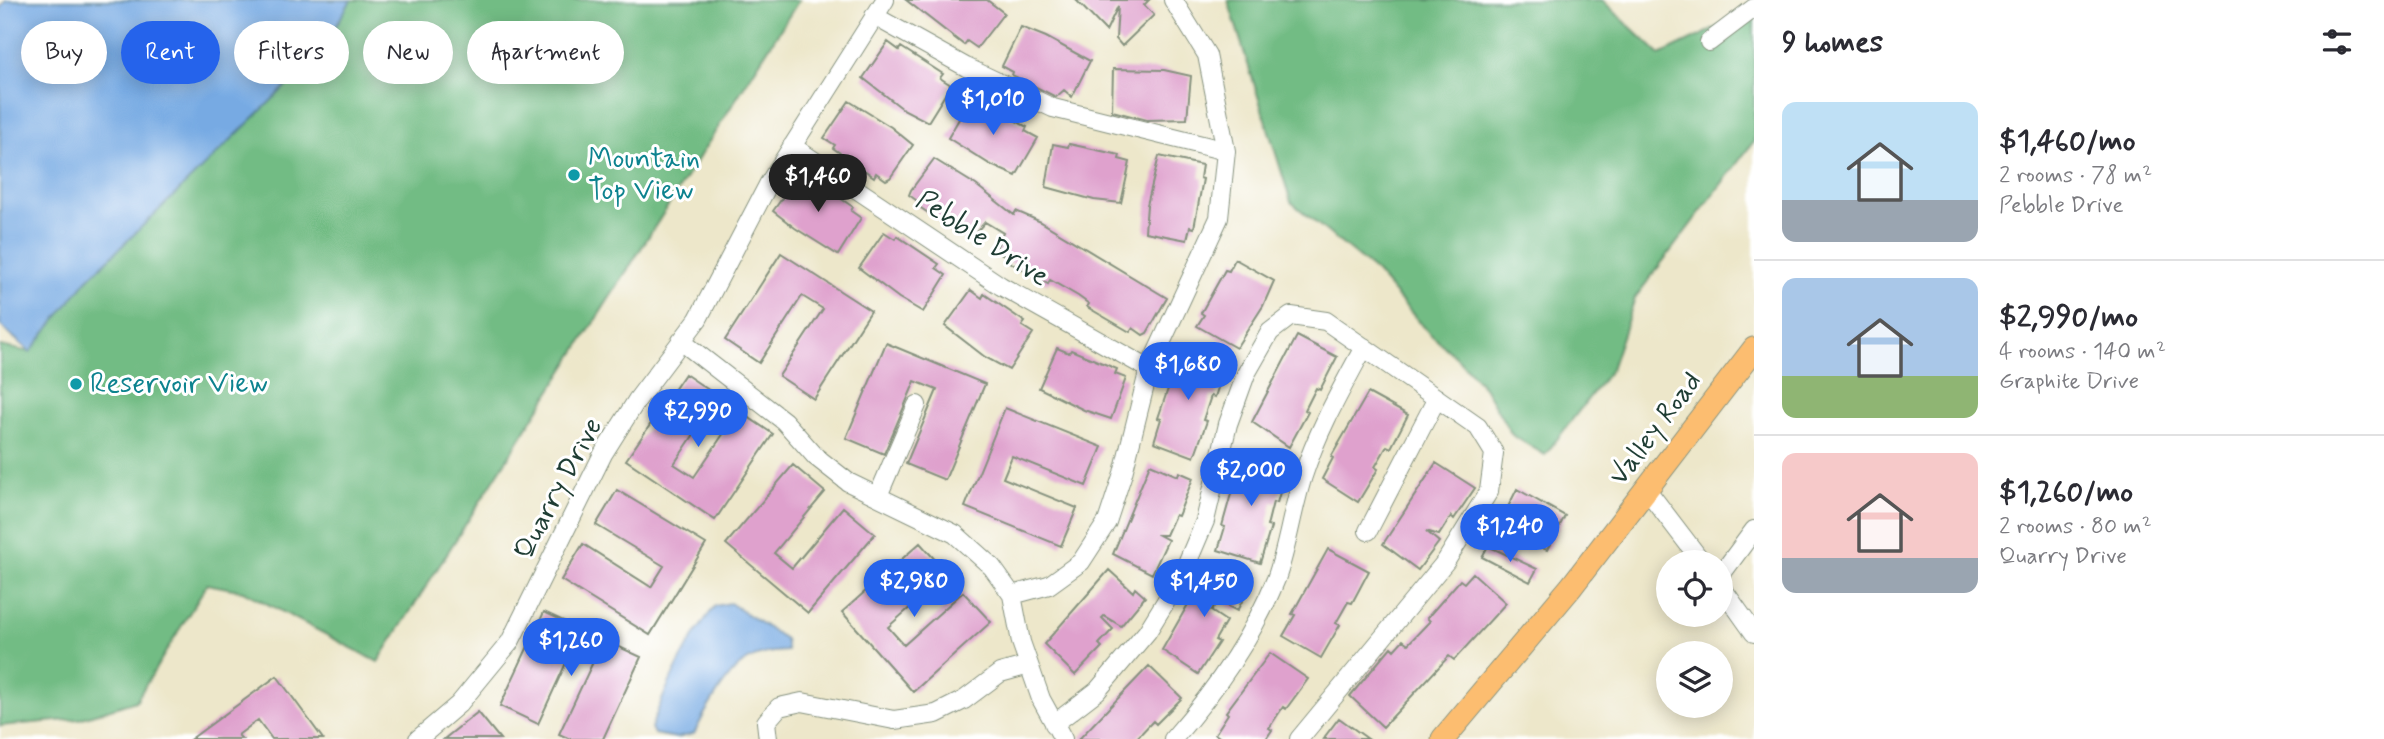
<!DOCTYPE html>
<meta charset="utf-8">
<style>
body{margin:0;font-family:Mynerve,sans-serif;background:#f2f2f3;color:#2b2b33;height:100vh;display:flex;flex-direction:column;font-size:26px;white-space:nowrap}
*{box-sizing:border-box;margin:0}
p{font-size:23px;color:#7c7c81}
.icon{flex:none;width:38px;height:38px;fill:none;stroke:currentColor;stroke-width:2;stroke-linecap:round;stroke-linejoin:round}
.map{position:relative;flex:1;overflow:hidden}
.side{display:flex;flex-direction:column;background:#fff;width:630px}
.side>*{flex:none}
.guide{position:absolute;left:21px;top:21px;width:665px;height:63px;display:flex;gap:14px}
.tools{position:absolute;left:1656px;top:550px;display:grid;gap:14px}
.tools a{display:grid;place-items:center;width:77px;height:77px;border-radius:50%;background:#fff;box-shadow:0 4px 18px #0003;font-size:35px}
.price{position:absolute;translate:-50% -60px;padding:0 16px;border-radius:24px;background:#2563eb;color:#fff;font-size:23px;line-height:46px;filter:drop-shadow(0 2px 4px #0008)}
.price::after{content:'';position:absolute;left:50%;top:42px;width:21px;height:16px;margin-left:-10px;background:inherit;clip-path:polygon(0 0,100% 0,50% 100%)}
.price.selected{background:#222;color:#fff}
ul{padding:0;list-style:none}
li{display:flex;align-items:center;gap:21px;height:175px;padding:0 28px}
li+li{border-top:2px solid #e1e1e2}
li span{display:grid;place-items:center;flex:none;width:196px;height:140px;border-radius:14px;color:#555}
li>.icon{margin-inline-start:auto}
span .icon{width:84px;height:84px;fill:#fffc;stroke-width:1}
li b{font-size:30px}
h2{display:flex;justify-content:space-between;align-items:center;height:84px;padding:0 28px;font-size:30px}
.tag{padding:0 24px;border-radius:32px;background:#fff;box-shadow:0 4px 18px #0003;font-size:24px;line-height:63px}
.tag.selected{background:#2563eb;color:#fff}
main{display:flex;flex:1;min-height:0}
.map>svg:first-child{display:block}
.forest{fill:#72bc84;stroke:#487c5c;stroke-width:2}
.water{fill:#77aae3;stroke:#4b748c;stroke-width:2}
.building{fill:#dfa1cd}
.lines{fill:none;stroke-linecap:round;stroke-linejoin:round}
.minor-casing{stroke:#86927f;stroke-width:20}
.major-casing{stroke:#86927f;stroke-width:25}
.minor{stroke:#fff;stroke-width:18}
.major{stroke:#fcbd6f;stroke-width:23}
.culture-dot{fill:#0f9aa8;stroke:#fff;stroke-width:2.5}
.labels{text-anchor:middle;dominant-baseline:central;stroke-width:6;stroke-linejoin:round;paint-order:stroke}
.culture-label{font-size:28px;fill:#0d838f;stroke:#fff;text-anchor:start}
.street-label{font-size:28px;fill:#1f3d34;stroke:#fff}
</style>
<main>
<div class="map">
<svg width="1754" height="739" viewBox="0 0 1754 739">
<rect width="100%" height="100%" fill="#fff"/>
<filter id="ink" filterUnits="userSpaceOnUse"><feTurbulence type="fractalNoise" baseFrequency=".0143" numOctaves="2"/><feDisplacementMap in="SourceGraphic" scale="14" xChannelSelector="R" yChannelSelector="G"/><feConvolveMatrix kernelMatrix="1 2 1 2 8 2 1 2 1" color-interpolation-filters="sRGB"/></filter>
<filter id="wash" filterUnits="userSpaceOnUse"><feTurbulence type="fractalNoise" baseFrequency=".00686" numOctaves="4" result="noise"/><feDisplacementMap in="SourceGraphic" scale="28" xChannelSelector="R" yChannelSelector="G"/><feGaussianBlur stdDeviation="1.57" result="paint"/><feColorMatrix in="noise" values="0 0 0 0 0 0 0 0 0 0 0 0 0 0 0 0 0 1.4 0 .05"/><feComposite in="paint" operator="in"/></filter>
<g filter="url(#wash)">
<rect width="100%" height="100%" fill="#ede7ca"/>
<!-- forest -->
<path class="forest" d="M351 0H799L378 662 243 591 207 584 136 701 79 719 0 726V346L30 352 87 280 320 53Z
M1228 0H1602L1660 55 1754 10V141L1635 298 1611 369 1545 455 1512 435 1484 387 1456 357 1429 333 1376 272 1291 202Z"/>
<!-- water -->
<path class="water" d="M6 0H351L320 53 87 280 30 352 0 325V8Z
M730 603 785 639 787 651C772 652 758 653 745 662 727 672 703 715 694 734L677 738 654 734 651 728C667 684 686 643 715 606Z"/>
<g id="blocks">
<!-- building -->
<path class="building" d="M906 0H987L1004 13 977 48 967 41 964 45Z
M1076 0H1149L1144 5 1154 15 1122 46 1116 39 1118 6 1106 31Z
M1021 27 1046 37 1090 61 1072 97 1064 90 1056 97 1012 75 1013 72 1002 66Z
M888 42 899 50 901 47 943 74 940 78 951 85 928 122 903 109 863 78Z
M1113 69 1164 70 1191 76 1187 119 1147 120 1112 111Z
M970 100 982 106 983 103 1027 127 1025 131 1038 138 1016 176 991 165 948 138Z
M849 101 891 127 913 145 890 178 886 180 876 173 874 177 833 148 835 145 824 138Z
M1053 144 1068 147 1069 144 1120 155 1119 159 1130 162 1121 203 1094 200 1046 187Z
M1159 156 1202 165 1200 178 1203 179 1194 228 1190 227 1187 240 1145 232 1147 205Z
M934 159 976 185 1014 215 1016 211 1041 222 1167 298 1147 333 1143 335 1133 328 1130 332 1087 307 1089 304 1078 296 1050 280 1048 284 1004 259 1006 256 995 250 1003 233 985 222 971 238 961 231 959 234 918 206 920 203 909 195 911 190Z
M799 175 810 182 812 179 853 207 851 211 861 218 838 255 795 228 773 211Z
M884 232 895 239 897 236 939 264 936 268 946 275 923 312 899 298 859 268Z
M781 253 871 311 814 399 779 376 823 309 802 296 759 363 725 340Z
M1235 259 1274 281 1263 306 1236 348 1197 326 1204 315 1201 313 1225 270 1229 271Z
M971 290 982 298 984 294 1025 322 1022 326 1033 333 1009 370 985 357 945 326Z
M1297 336 1337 357 1320 390 1316 388 1305 410 1308 412 1289 447 1252 422Z
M886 343 985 384 945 480 906 464 937 390 915 381 884 454 846 438Z
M1057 348 1069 353 1071 350 1117 369 1115 374 1126 378 1111 419 1084 410 1039 388Z
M1182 348 1226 363 1215 397 1211 396 1203 420 1207 421 1194 457 1154 442 1161 419 1158 418Z
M685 374 719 397 674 464 694 477 739 411 773 434 715 520 626 460Z
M1368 393 1408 415 1391 448 1387 446 1375 467 1378 469 1358 502 1322 479 1333 458 1331 457Z
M1005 408 1102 447 1086 486 1012 456 1003 478 1077 508 1061 546 965 507Z
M1242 455 1287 467 1277 503 1273 502 1267 526 1271 527 1260 563 1218 550 1225 527 1222 526Z
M1436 463 1475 488 1454 519 1451 516 1439 535 1426 531 1439 542 1418 570 1383 544Z
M1150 464 1178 476 1179 472 1193 478 1178 516 1175 515 1166 535H1159L1168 540 1152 574 1113 554Z
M793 465 825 492 774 553 792 568 843 507 875 534 808 613 726 544Z
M1517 489 1565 516 1547 550 1497 529Z
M617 490 706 544 650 635 561 580 583 544 651 587 664 566 596 525Z
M920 543 948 574 888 627 904 645 963 592 991 622 913 692 842 612Z
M1488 546 1537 569 1530 582 1482 557Z
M1328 549 1369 571 1352 603 1348 602 1336 623 1340 625 1321 658 1283 636 1295 615 1292 614Z
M1210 566 1232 579 1239 577 1251 584 1237 611 1218 601 1211 611 1226 621 1215 640 1219 642 1198 674 1162 650Z
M1109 570 1133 592 1135 588 1145 597 1121 626 1104 616 1102 618 1113 629 1099 644 1102 647 1075 675 1044 644Z
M1473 573 1506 603 1454 660 1449 656 1383 727 1350 696 1391 647 1394 650 1403 640 1408 644 1430 621 1427 618 1460 580 1464 583Z
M544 612 641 657 603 739H570L559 734 593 662 571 652 538 724 500 706Z
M1270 653 1308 679 1286 709 1283 707 1269 728 1272 730 1266 739H1222L1215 734 1228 714 1226 712Z
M1149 666 1182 698 1156 724 1153 721 1136 739H1079Z
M277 676 323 739H272L258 720 238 735 242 739H191Z
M478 712 500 739H444Z
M1339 718 1368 739H1323Z"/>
</g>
</g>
<g filter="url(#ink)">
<use href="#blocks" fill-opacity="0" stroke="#86927f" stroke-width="2"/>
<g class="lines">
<defs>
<path id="minor" d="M874 16 966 67 1053 108 1226 151
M1709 42 1754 8
M792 146 1001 286 1149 369
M681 341 784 421 816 457 848 482 955 534 992 567 1012 595 1021 642 1041 699 1063 739
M1647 490 1702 562
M878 496 917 405
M1368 531 1437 398
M1720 576 1754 530
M1720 585 1754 633
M1012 595 1049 585 1081 562 1107 522 1123 473 1149 369 1219 218 1226 151 1207 55 1173 0
M1054 724 1097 691 1147 632 1182 575 1205 521 1228 424 1246 374 1270 332 1291 316 1326 321 1478 427 1494 453 1489 491 1446 561 1299 739
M418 739 459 704 510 642 603 454 637 400 698 319 769 183 885 0
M768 739 766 722 779 707 802 702 894 720 936 714 964 700 1000 673 1029 665
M1173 739C1215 691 1252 639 1276 579 1288 546 1292 510 1303 476 1318 430 1341 390 1364 347"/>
<path id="major" d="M1443 739 1571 587 1754 349"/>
</defs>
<!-- minor casing -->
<use href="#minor" class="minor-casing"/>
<!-- major casing -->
<use href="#major" class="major-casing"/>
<!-- minor -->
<use href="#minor" class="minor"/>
<!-- major -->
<use href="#major" class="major"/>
</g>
</g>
<!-- markers -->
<g class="culture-dot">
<circle cx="574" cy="175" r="7"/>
<circle cx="76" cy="384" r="7"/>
</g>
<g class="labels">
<!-- culture labels -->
<g class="culture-label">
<text x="588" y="159">Mountain<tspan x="588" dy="32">Top View</tspan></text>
<text x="90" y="384">Reservoir View</text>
</g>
<!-- street labels -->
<g class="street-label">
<text transform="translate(982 239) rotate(33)">Pebble Drive</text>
<text transform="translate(1656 429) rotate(-53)">Valley Road</text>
<text transform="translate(559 489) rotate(-62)">Quarry Drive</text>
</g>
</g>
</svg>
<div class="tools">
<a><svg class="icon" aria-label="locate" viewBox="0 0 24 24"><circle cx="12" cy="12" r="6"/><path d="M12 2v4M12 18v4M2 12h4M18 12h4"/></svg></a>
<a><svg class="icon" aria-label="layers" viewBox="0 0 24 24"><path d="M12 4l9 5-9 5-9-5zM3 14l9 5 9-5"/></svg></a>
</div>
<b class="price" style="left:993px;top:137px">$1,010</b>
<b class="price selected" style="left:818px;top:214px">$1,460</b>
<b class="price" style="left:1188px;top:402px">$1,680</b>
<b class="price" style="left:698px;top:449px">$2,990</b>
<b class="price" style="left:1251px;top:508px">$2,000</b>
<b class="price" style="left:1510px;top:564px">$1,240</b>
<b class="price" style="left:914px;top:619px">$2,980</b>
<b class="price" style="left:1204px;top:619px">$1,450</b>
<b class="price" style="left:571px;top:678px">$1,260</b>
<div class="guide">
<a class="tag">Buy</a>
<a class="tag selected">Rent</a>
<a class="tag">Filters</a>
<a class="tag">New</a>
<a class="tag">Apartment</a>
</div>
</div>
<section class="side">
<h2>9 homes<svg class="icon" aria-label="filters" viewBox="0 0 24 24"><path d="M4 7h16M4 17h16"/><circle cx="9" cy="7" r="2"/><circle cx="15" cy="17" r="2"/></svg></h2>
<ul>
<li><span style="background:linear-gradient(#bfe0f5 70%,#9aa5b1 0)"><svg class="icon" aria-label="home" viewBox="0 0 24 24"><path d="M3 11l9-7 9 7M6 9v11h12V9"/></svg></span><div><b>$1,460/mo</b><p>2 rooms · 78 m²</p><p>Pebble Drive</p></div></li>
<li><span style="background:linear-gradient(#a9c7e8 70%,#8fb573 0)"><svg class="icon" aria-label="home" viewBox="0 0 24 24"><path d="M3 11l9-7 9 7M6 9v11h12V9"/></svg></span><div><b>$2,990/mo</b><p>4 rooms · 140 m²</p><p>Graphite Drive</p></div></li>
<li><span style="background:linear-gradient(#f6c9c9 75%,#9aa5b1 0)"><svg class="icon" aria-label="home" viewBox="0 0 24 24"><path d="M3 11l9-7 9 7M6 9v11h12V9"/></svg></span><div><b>$1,260/mo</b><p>2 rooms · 80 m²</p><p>Quarry Drive</p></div></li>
</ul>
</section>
</main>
